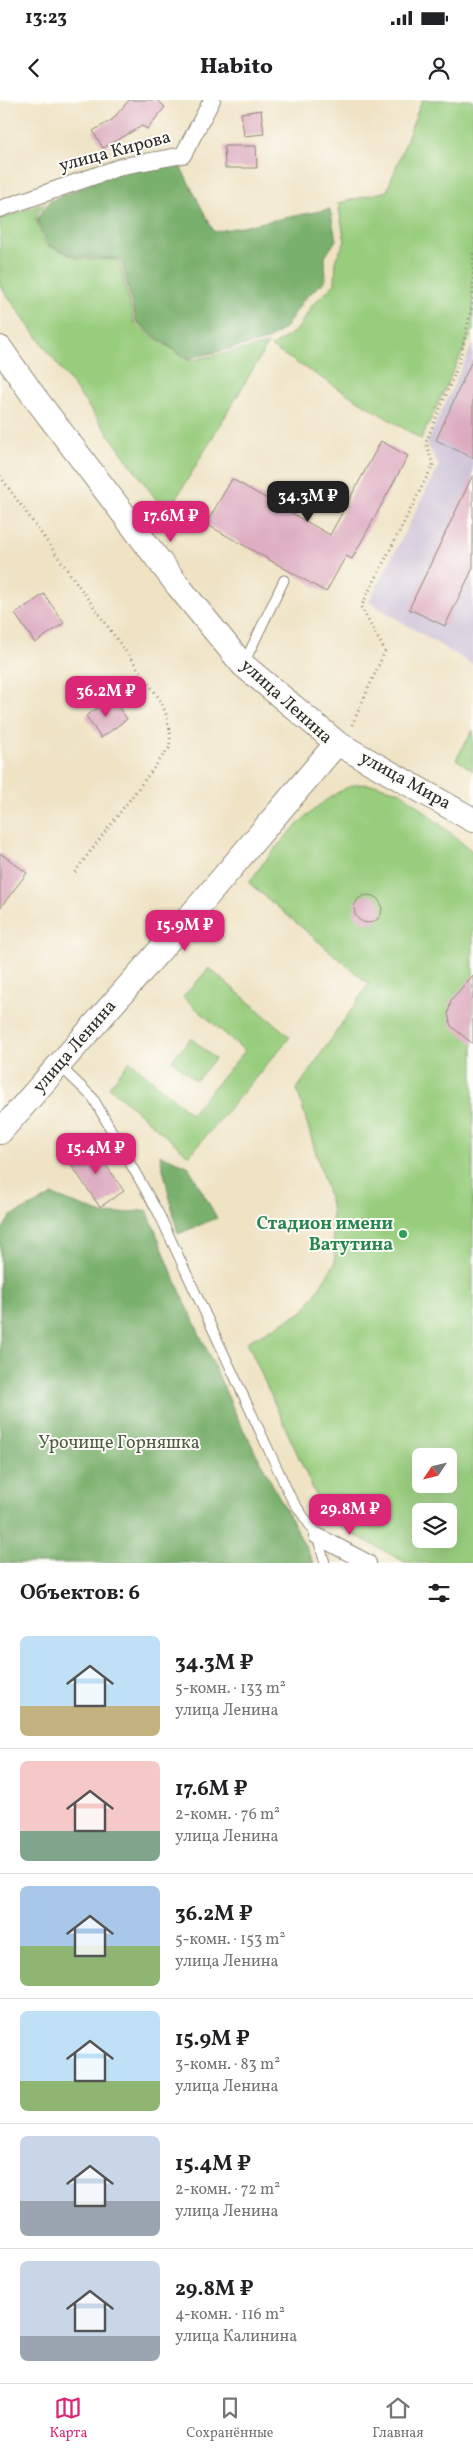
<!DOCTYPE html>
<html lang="ru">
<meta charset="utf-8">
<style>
body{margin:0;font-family:Vollkorn,serif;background:#f2f2f2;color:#202124;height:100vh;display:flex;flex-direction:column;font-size:19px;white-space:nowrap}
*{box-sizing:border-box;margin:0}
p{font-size:16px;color:#757577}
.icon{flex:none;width:28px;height:28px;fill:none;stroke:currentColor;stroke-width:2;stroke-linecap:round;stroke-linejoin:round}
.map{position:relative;height:1463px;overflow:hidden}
.panel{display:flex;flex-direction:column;background:#fff;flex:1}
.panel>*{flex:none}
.needle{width:32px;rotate:235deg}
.fabs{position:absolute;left:412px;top:1348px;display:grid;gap:10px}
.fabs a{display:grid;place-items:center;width:45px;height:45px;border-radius:8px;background:#fff;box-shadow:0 5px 20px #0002;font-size:25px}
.price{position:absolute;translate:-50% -42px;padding:0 11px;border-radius:10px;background:#db2777;color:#fff;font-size:16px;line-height:32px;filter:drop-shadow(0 1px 2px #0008)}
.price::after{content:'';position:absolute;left:50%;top:30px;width:15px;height:11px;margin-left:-8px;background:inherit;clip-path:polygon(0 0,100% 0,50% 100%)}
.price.active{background:#222;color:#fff}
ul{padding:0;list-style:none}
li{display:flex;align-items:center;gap:15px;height:125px;padding:0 20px}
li+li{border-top:1px solid #e0e0e0}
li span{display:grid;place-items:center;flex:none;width:140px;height:100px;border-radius:8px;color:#555}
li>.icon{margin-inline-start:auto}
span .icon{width:60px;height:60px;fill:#fffc;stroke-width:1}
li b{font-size:21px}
h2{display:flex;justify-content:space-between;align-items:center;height:60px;padding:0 20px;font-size:21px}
.status{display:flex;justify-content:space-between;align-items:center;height:35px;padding:0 25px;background:#fff;direction:ltr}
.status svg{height:14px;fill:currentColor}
header{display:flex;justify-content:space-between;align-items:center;height:65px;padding:0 20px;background:#fff;font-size:22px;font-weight:800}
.tabs{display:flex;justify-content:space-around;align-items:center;height:70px;border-top:1px solid #e0e0e0;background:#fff;font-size:14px;color:#757577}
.tabs a{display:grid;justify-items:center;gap:2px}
.tabs .active{color:#db2777}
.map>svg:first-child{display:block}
.industrial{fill:#cbbfd5}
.green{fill:#99cd7e;stroke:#627c54;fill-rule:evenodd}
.forest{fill:#7ab06d;stroke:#526e4c}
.building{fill:#ddabc0}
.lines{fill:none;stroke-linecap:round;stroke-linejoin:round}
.lane-casing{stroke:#8d8778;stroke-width:11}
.street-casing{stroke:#8d8778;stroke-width:18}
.secondary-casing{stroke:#8d8778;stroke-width:26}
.path{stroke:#8d8778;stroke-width:3;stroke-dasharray:1 4;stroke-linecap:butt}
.lane{stroke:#fff;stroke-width:9}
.street{stroke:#fff;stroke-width:16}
.secondary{stroke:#fff;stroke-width:24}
.leisure-dot{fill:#2e9e5b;stroke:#fdfcf7;stroke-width:2}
.labels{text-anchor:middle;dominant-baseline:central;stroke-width:4;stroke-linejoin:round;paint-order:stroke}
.street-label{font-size:18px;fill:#2b2b2b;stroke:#fdfcf7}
.leisure-label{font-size:18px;font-weight:bold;fill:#27864d;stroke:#fdfcf7;text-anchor:end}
.park-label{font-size:18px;fill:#4c5c44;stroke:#fdfcf7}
</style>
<div class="status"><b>13:23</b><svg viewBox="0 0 49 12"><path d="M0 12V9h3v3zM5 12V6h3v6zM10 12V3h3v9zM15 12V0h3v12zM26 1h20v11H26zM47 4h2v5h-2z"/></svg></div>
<header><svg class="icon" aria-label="back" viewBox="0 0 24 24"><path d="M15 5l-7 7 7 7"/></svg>Habito<svg class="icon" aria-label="person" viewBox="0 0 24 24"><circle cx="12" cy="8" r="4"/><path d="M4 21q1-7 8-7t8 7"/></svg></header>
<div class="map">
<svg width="473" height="1463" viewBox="0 0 473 1463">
<rect width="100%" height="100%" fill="#fdfcf7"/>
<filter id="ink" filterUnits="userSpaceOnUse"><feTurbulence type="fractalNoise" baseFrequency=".02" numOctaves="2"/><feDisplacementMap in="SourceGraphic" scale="10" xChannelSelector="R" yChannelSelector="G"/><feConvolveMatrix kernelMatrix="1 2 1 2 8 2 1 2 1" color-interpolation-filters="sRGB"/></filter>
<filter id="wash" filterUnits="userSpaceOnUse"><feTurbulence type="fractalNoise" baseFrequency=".0096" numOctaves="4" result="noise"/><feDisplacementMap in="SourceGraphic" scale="20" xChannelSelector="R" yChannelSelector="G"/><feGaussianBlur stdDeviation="1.12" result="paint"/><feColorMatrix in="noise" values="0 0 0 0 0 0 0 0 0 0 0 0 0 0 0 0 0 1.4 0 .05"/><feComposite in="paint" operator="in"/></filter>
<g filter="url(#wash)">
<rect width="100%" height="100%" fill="#efe3c4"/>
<!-- industrial -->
<path class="industrial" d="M473 244V565L369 502 439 366 427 343Z"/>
<!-- green -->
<path class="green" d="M422 0H473V230L421 339 271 247 297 230 313 204 335 184 336 158 345 142 338 103 387 91Z
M45 103 35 117 46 145 79 159 119 160 134 223 189 261 268 244 167 414 0 186V119Z
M473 630V671L456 659Z
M357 684 377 685 401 692 473 752V1463H407L327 1420 247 1242 304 1211 335 1163 331 1104 297 989 369 884 249 783C270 751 320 694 357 684ZM421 1356H449V1384H421ZM421 1411H449V1439H421Z
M209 868 290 937 189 1056 109 987 130 961 191 1014 245 951 183 897Z
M191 938 215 959 196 981 172 960Z"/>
<!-- forest -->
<path class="forest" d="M175 56 214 132 330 109 336 140 325 157 326 180 304 199 286 227 268 240 187 259 136 222 121 159 78 157 48 145 37 118 50 101 113 74Z
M160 1055 188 1066 217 1118 178 1134Z
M53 1095 105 1115 147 1110 173 1175 238 1319 314 1463H0V1133L11 1116Z"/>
<g id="blocks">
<!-- building -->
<path class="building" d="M129 0H157L165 7 147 29 142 26 103 48 93 31 112 20Z
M261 10 264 34 244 36 241 13Z
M224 46H256L257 68H225Z
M473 258V358L436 340Z
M381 341 408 356 352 459 346 456 326 492 206 424 232 379 330 435Z
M473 375V468L445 526 409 509Z
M44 494 64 523 35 543 15 514Z
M112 598 127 619 101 638 86 616Z
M0 753 27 773 0 808Z
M354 809a14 14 0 1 1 28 0a14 14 0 1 1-28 0Z
M473 875V944L451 926 448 914 451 900Z
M91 1043 124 1091 100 1107 67 1059Z"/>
</g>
</g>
<g filter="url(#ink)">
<use href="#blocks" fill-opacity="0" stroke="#8d8778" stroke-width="1"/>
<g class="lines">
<defs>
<path id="lane" d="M244 563 284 480
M59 965 93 998 159 1114 291 1398 317 1436 325 1463"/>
<path id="street" d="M0 109 123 66 183 55 212 0
M317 1436 368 1463"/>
<path id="secondary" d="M0 248 33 295 179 487 243 565 337 643 473 720
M0 1032 198 807 337 643"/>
</defs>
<!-- lane casing -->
<use href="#lane" class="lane-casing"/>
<!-- street casing -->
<use href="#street" class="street-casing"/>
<!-- secondary casing -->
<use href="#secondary" class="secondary-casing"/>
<!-- path -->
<path class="path" d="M0 376 159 598C167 615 173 629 169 648L74 773
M352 625 385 551 361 507 433 365 426 342 458 266 473 202V152"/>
<!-- lane -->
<use href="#lane" class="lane"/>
<!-- street -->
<use href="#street" class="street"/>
<!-- secondary -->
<use href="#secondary" class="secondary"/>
</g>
</g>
<!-- markers -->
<circle class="leisure-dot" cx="403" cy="1134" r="5"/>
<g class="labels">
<!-- street labels -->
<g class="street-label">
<text transform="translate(115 52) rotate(-15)">улица Кирова</text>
<text transform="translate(286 602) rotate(42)">улица Ленина</text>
<text transform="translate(405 681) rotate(29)">улица Мира</text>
<text transform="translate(75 947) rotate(-49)">улица Ленина</text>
</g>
<!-- leisure labels -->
<g class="leisure-label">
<text x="393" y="1124">Стадион имени<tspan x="393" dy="21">Ватутина</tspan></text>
</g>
<!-- park labels -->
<g class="park-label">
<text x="119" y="1343">Урочище Горняшка</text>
</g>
</g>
</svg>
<div class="fabs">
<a><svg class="needle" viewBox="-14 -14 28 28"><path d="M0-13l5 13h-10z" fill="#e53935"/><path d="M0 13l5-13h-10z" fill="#757577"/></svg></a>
<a><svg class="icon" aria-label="layers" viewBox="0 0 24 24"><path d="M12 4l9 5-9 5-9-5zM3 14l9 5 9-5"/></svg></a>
</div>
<b class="price active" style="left:308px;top:423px">34.3M ₽</b>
<b class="price" style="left:171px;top:443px">17.6M ₽</b>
<b class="price" style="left:106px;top:618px">36.2M ₽</b>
<b class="price" style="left:185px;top:852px">15.9M ₽</b>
<b class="price" style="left:96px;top:1075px">15.4M ₽</b>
<b class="price" style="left:350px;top:1436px">29.8M ₽</b>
</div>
<section class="panel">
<h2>Объектов: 6<svg class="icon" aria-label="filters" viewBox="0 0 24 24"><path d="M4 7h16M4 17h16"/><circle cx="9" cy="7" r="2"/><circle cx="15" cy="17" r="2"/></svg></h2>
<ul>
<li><span style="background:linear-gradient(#bfe0f5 70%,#c2b280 0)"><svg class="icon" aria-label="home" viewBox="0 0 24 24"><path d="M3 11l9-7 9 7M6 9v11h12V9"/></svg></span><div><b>34.3M ₽</b><p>5-комн. · 133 m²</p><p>улица Ленина</p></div></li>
<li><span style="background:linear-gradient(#f6c9c9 70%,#7fa58c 0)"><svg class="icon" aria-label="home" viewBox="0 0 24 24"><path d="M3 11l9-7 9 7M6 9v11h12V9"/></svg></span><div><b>17.6M ₽</b><p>2-комн. · 76 m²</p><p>улица Ленина</p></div></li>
<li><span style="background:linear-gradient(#a9c7e8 60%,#8fb573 0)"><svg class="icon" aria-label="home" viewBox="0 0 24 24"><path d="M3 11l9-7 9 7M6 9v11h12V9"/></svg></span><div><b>36.2M ₽</b><p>5-комн. · 153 m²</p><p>улица Ленина</p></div></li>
<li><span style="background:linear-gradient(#bfe0f5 70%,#8fb573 0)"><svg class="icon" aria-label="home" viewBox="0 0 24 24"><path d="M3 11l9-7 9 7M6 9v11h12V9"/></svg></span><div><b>15.9M ₽</b><p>3-комн. · 83 m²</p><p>улица Ленина</p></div></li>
<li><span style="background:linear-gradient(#c9d6e8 65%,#9aa5b1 0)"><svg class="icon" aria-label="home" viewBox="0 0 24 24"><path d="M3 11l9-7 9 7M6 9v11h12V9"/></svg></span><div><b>15.4M ₽</b><p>2-комн. · 72 m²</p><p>улица Ленина</p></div></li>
<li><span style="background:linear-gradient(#c9d6e8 75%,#9aa5b1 0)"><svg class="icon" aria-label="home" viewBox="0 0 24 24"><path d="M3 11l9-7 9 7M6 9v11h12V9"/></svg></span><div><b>29.8M ₽</b><p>4-комн. · 116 m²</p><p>улица Калинина</p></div></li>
</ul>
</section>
<nav class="tabs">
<a class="active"><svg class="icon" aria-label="map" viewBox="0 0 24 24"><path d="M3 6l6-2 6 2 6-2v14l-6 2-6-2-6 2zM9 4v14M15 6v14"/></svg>Карта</a>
<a><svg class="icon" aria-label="saved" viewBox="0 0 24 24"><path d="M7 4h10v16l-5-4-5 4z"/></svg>Сохранённые</a>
<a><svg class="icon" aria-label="home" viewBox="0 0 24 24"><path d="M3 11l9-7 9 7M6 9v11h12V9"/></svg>Главная</a>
</nav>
